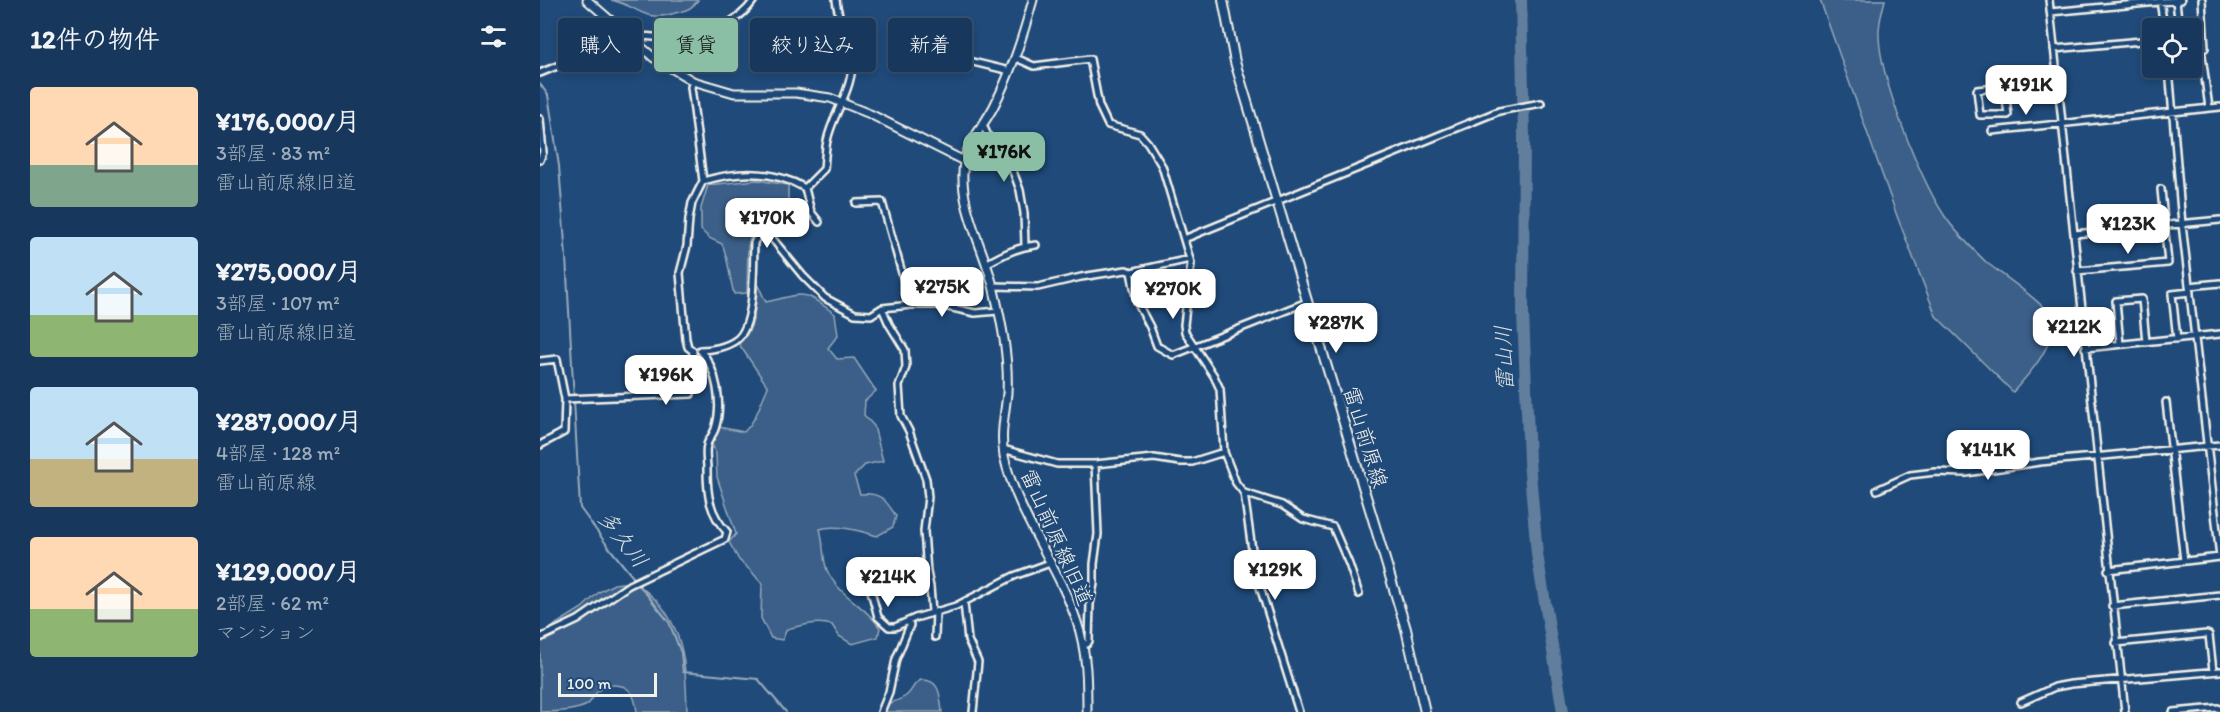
<!DOCTYPE html>
<html lang="ja">
<meta charset="utf-8">
<style>
body{margin:0;font-family:Itim,"Klee One",sans-serif;background:#244365;color:#f1f3f6;height:100vh;display:flex;flex-direction:column;font-size:22px;white-space:nowrap}
*{box-sizing:border-box;margin:0}
p{font-size:20px;color:#9eacbb}
.icon{flex:none;width:33px;height:33px;fill:none;stroke:currentColor;stroke-width:2;stroke-linecap:round;stroke-linejoin:round}
.map{position:relative;flex:1;overflow:hidden}
.side{display:flex;flex-direction:column;background:#17385c;width:540px}
.side>*{flex:none}
.banner{position:absolute;left:18px;top:18px;width:570px;height:54px;display:flex;gap:12px}
.tools{position:absolute;left:1602px;top:18px;display:grid;gap:12px}
.tools a{display:grid;place-items:center;width:60px;height:60px;border-radius:6px;background:#17385c;box-shadow:0 3px 9px #0003,0 0 0 2px #365272;font-size:30px}
.scale{position:absolute;left:18px;bottom:15px;width:99px;box-sizing:border-box;padding-left:6px;border:3px solid #f4f1e8;border-top:0;font-size:16px;line-height:21px;white-space:nowrap;color:#f4f1e8;-webkit-text-stroke:4px #1f4a7a;paint-order:stroke}
.price{position:absolute;translate:-50% -51px;padding:0 14px;border-radius:12px;background:#fff;color:#222;font-size:20px;line-height:39px;filter:drop-shadow(0 2px 3px #0008)}
.price::after{content:'';position:absolute;left:50%;top:36px;width:18px;height:14px;margin-left:-9px;background:inherit;clip-path:polygon(0 0,100% 0,50% 100%)}
.price.active{background:#8abfa5;color:#111}
ul{padding:0;list-style:none}
li{display:flex;align-items:center;gap:18px;height:150px;padding:0 30px}
li span{display:grid;place-items:center;flex:none;width:168px;height:120px;border-radius:6px;color:#555}
li>.icon{margin-inline-start:auto}
span .icon{width:72px;height:72px;fill:#fffc;stroke-width:1}
li b{font-size:26px}
h2{display:flex;justify-content:space-between;align-items:center;height:72px;padding:0 30px;font-size:26px}
.chip{padding:0 21px;border-radius:6px;background:#17385c;box-shadow:0 3px 9px #0003,0 0 0 2px #365272;font-size:21px;line-height:54px}
.chip.active{background:#8abfa5;color:#111}
main{display:flex;flex:1;min-height:0}
.map>svg:first-child{display:block}
.green{fill:#3a5f88;stroke:#97a8b8;stroke-width:1.5}
.lines{fill:none;stroke-linecap:round;stroke-linejoin:round}
.stream{stroke:#9cacbb;stroke-width:2}
.river{stroke:#627e9d;stroke-width:12}
.minor-casing{stroke:#f4f1e8;stroke-width:10}
.tertiary-casing{stroke:#f4f1e8;stroke-width:11}
.secondary-casing{stroke:#f4f1e8;stroke-width:12}
.minor{stroke:#1f4a7a;stroke-width:5}
.tertiary{stroke:#1f4a7a;stroke-width:7}
.secondary{stroke:#1f4a7a;stroke-width:8}
.labels{text-anchor:middle;dominant-baseline:central;stroke-width:5;stroke-linejoin:round;paint-order:stroke}
.street-label{font-size:21px;fill:#f4f1e8;stroke:#1f4a7a}
.water-label{font-size:22px;font-style:italic;fill:#dee0dd;stroke:#1f4a7a}
</style>
<main>
<section class="side">
<h2>12件の物件<svg class="icon" aria-label="filters" viewBox="0 0 24 24"><path d="M4 7h16M4 17h16"/><circle cx="9" cy="7" r="2"/><circle cx="15" cy="17" r="2"/></svg></h2>
<ul>
<li><span style="background:linear-gradient(#ffd9b3 65%,#7fa58c 0)"><svg class="icon" aria-label="home" viewBox="0 0 24 24"><path d="M3 11l9-7 9 7M6 9v11h12V9"/></svg></span><div><b>¥176,000/月</b><p>3部屋 · 83 m²</p><p>雷山前原線旧道</p></div></li>
<li><span style="background:linear-gradient(#bfe0f5 65%,#8fb573 0)"><svg class="icon" aria-label="home" viewBox="0 0 24 24"><path d="M3 11l9-7 9 7M6 9v11h12V9"/></svg></span><div><b>¥275,000/月</b><p>3部屋 · 107 m²</p><p>雷山前原線旧道</p></div></li>
<li><span style="background:linear-gradient(#bfe0f5 60%,#c2b280 0)"><svg class="icon" aria-label="home" viewBox="0 0 24 24"><path d="M3 11l9-7 9 7M6 9v11h12V9"/></svg></span><div><b>¥287,000/月</b><p>4部屋 · 128 m²</p><p>雷山前原線</p></div></li>
<li><span style="background:linear-gradient(#ffd9b3 60%,#8fb573 0)"><svg class="icon" aria-label="home" viewBox="0 0 24 24"><path d="M3 11l9-7 9 7M6 9v11h12V9"/></svg></span><div><b>¥129,000/月</b><p>2部屋 · 62 m²</p><p>マンション</p></div></li>
</ul>
</section>
<div class="map">
<svg width="1680" height="712" viewBox="0 0 1680 712">
<rect width="100%" height="100%" fill="#1f4a7a"/>
<filter id="ink" filterUnits="userSpaceOnUse"><feTurbulence type="fractalNoise" baseFrequency=".0167" numOctaves="2"/><feDisplacementMap in="SourceGraphic" scale="12" xChannelSelector="R" yChannelSelector="G"/><feConvolveMatrix kernelMatrix="1 2 1 2 8 2 1 2 1" color-interpolation-filters="sRGB"/></filter>
<g filter="url(#ink)">
<!-- green -->
<path class="green" d="M71 0H158C153 8 147 10 139 12 102 24 102 7 71 0Z
M1280 0H1345C1342 12 1338 24 1339 36 1340 79 1380 178 1404 215 1415 232 1431 247 1446 262 1459 273 1508 305 1511 318 1517 345 1489 374 1473 392L1396 316 1357 216Z
M217 180 248 185V208L233 215 222 229H212L208 247 207 293 194 294C189 276 189 260 182 244L169 238 161 230V208L168 185Z
M218 285 226 302C265 293 262 289 295 314L298 335 288 348 297 359 314 358 336 391 325 401 324 415 334 426 343 461 325 465 314 476 320 494C341 492 346 500 356 516L353 527 337 536C322 531 295 524 280 529 284 543 282 557 287 570 298 596 327 606 340 628L338 637 312 644 299 636 292 625C276 621 262 625 247 629L242 640 231 638 221 618 222 584 212 572 199 560 189 542 196 534 177 477 176 454 171 441 179 427 204 432C217 420 220 403 228 387L199 344C217 327 214 308 218 285Z
M91 582C102 586 108 593 117 601 146 633 146 672 147 712H97C95 696 91 684 72 685 67 686 63 687 59 690 54 694 52 701 47 705 36 711 12 712 0 712V639L16 624 42 608 59 592 74 584Z
M381 680C401 679 400 697 402 712H337C345 701 358 703 367 695 373 690 373 683 381 680Z"/>
<g class="lines">
<!-- stream -->
<path class="stream" d="M0 84 8 95 19 166 26 257 40 508 67 545 129 622 141 653 143 672 218 679 246 712"/>
<!-- river -->
<path class="river" d="M981 0 984 136 983 313 989 461 997 554 1023 712"/>
<defs>
<path id="minor" d="M1509 0 1585 712
M1620 0 1624 28
M1636 1 1639 28
M1510 12 1641 0
M95 41C107 31 122 41 136 41 162 39 199 23 214 0
M1661 48 1669 108
M1514 49 1612 40
M1652 49 1665 48 1662 0
M404 55 470 71
M476 58 494 66 550 59 559 106 568 125 600 134 608 143 622 166 651 263 644 325 645 332 674 376 680 389 684 452 696 483 704 493 742 505 763 519 793 527 809 564 819 594
M1629 68 1642 224 1680 557
M0 73 83 39 87 35
M1466 98 1468 115H1440L1437 90 1464 87 1466 98 1518 92
M0 119 3 152 0 160
M443 125 448 136 465 150 480 190 484 213 485 246
M1452 131 1680 107
M163 181C197 171 234 170 265 188
M316 203 342 202 371 305
M279 222 271 212 265 188 284 169C285 160 285 150 287 141 292 116 310 94 312 67 313 43 298 23 296 0
M1534 234 1680 220
M644 239 959 111 1001 103
M446 264C462 255 477 247 496 245
M1537 271 1628 263 1621 189
M591 272 650 259
M453 286 498 287 541 277 586 270 591 272 597 302 610 327 617 346 633 355 767 302
M1649 286 1680 283
M342 308 349 324 365 350 366 367 359 386 361 416 369 431 386 479 388 497 384 531 387 572 390 587 392 612
M1637 339 1632 294 1650 292
M1580 344 1576 301 1602 299 1606 342
M1545 348 1680 334
M160 350C171 350 187 347 196 340 216 326 213 266 214 243L217 237 226 234 231 237 263 276 285 298 315 314 331 315 342 308 371 305H399L435 313 458 311
M0 361 17 359 25 399 24 432 0 445
M25 399 151 394 153 351 148 347 146 339 140 273 147 246 149 219 152 203 163 181 151 87 153 81
M1626 402 1644 561
M463 449 517 464H555L614 458 640 462H652L684 452
M1337 490 1370 475 1395 472 1426 473 1500 462 1680 445
M704 493 715 571 759 712
M1568 570 1680 557
M331 591 338 617 349 627H355L375 618 416 606 474 576 510 563
M424 603 428 640 438 662 433 712
M1572 606 1680 595
M395 637 396 611
M0 638 38 620 89 585 185 539 187 532C169 513 167 494 167 469 167 461 165 452 167 445 168 440 173 435 175 429 183 405 177 368 160 350
M1576 643 1667 634 1669 635 1673 671
M544 644H547L549 641 550 604 554 584V564L558 534 555 464
M1481 702 1515 687 1531 684 1680 671
M341 712 349 692 356 659 370 625 368 621
M1633 712 1678 708 1680 709"/>
<path id="tertiary" d="M47 0 114 58 153 81 194 93H256L290 98 330 114 424 161
M493 0C482 39 472 70 454 106 445 124 427 143 424 162 417 206 445 249 454 290 462 324 469 358 467 393 465 415 460 433 464 456 477 515 518 565 537 622 547 652 547 681 547 712"/>
<path id="secondary" d="M683 0 695 62 866 629 885 712"/>
</defs>
<!-- minor casing -->
<use href="#minor" class="minor-casing"/>
<!-- tertiary casing -->
<use href="#tertiary" class="tertiary-casing"/>
<!-- secondary casing -->
<use href="#secondary" class="secondary-casing"/>
<!-- minor -->
<use href="#minor" class="minor"/>
<!-- tertiary -->
<use href="#tertiary" class="tertiary"/>
<!-- secondary -->
<use href="#secondary" class="secondary"/>
</g>
</g>
<g class="labels">
<!-- street labels -->
<g class="street-label">
<text transform="translate(826 437) rotate(73)">雷山前原線</text>
<text transform="translate(517 537) rotate(66)">雷山前原線旧道</text>
</g>
<!-- water labels -->
<g class="water-label">
<text transform="translate(964 358) rotate(-92)">雷山川</text>
<text transform="translate(83 539) rotate(52)">多久川</text>
</g>
</g>
</svg>
<div class="tools">
<a><svg class="icon" aria-label="locate" viewBox="0 0 24 24"><circle cx="12" cy="12" r="6"/><path d="M12 2v4M12 18v4M2 12h4M18 12h4"/></svg></a>
</div>
<div class="scale">100 m</div>
<b class="price" style="left:1486px;top:116px">¥191K</b>
<b class="price active" style="left:464px;top:183px">¥176K</b>
<b class="price" style="left:227px;top:249px">¥170K</b>
<b class="price" style="left:1588px;top:255px">¥123K</b>
<b class="price" style="left:402px;top:318px">¥275K</b>
<b class="price" style="left:633px;top:320px">¥270K</b>
<b class="price" style="left:796px;top:354px">¥287K</b>
<b class="price" style="left:1534px;top:358px">¥212K</b>
<b class="price" style="left:126px;top:406px">¥196K</b>
<b class="price" style="left:1448px;top:481px">¥141K</b>
<b class="price" style="left:735px;top:601px">¥129K</b>
<b class="price" style="left:348px;top:608px">¥214K</b>
<div class="banner">
<a class="chip">購入</a>
<a class="chip active">賃貸</a>
<a class="chip">絞り込み</a>
<a class="chip">新着</a>
</div>
</div>
</main>
